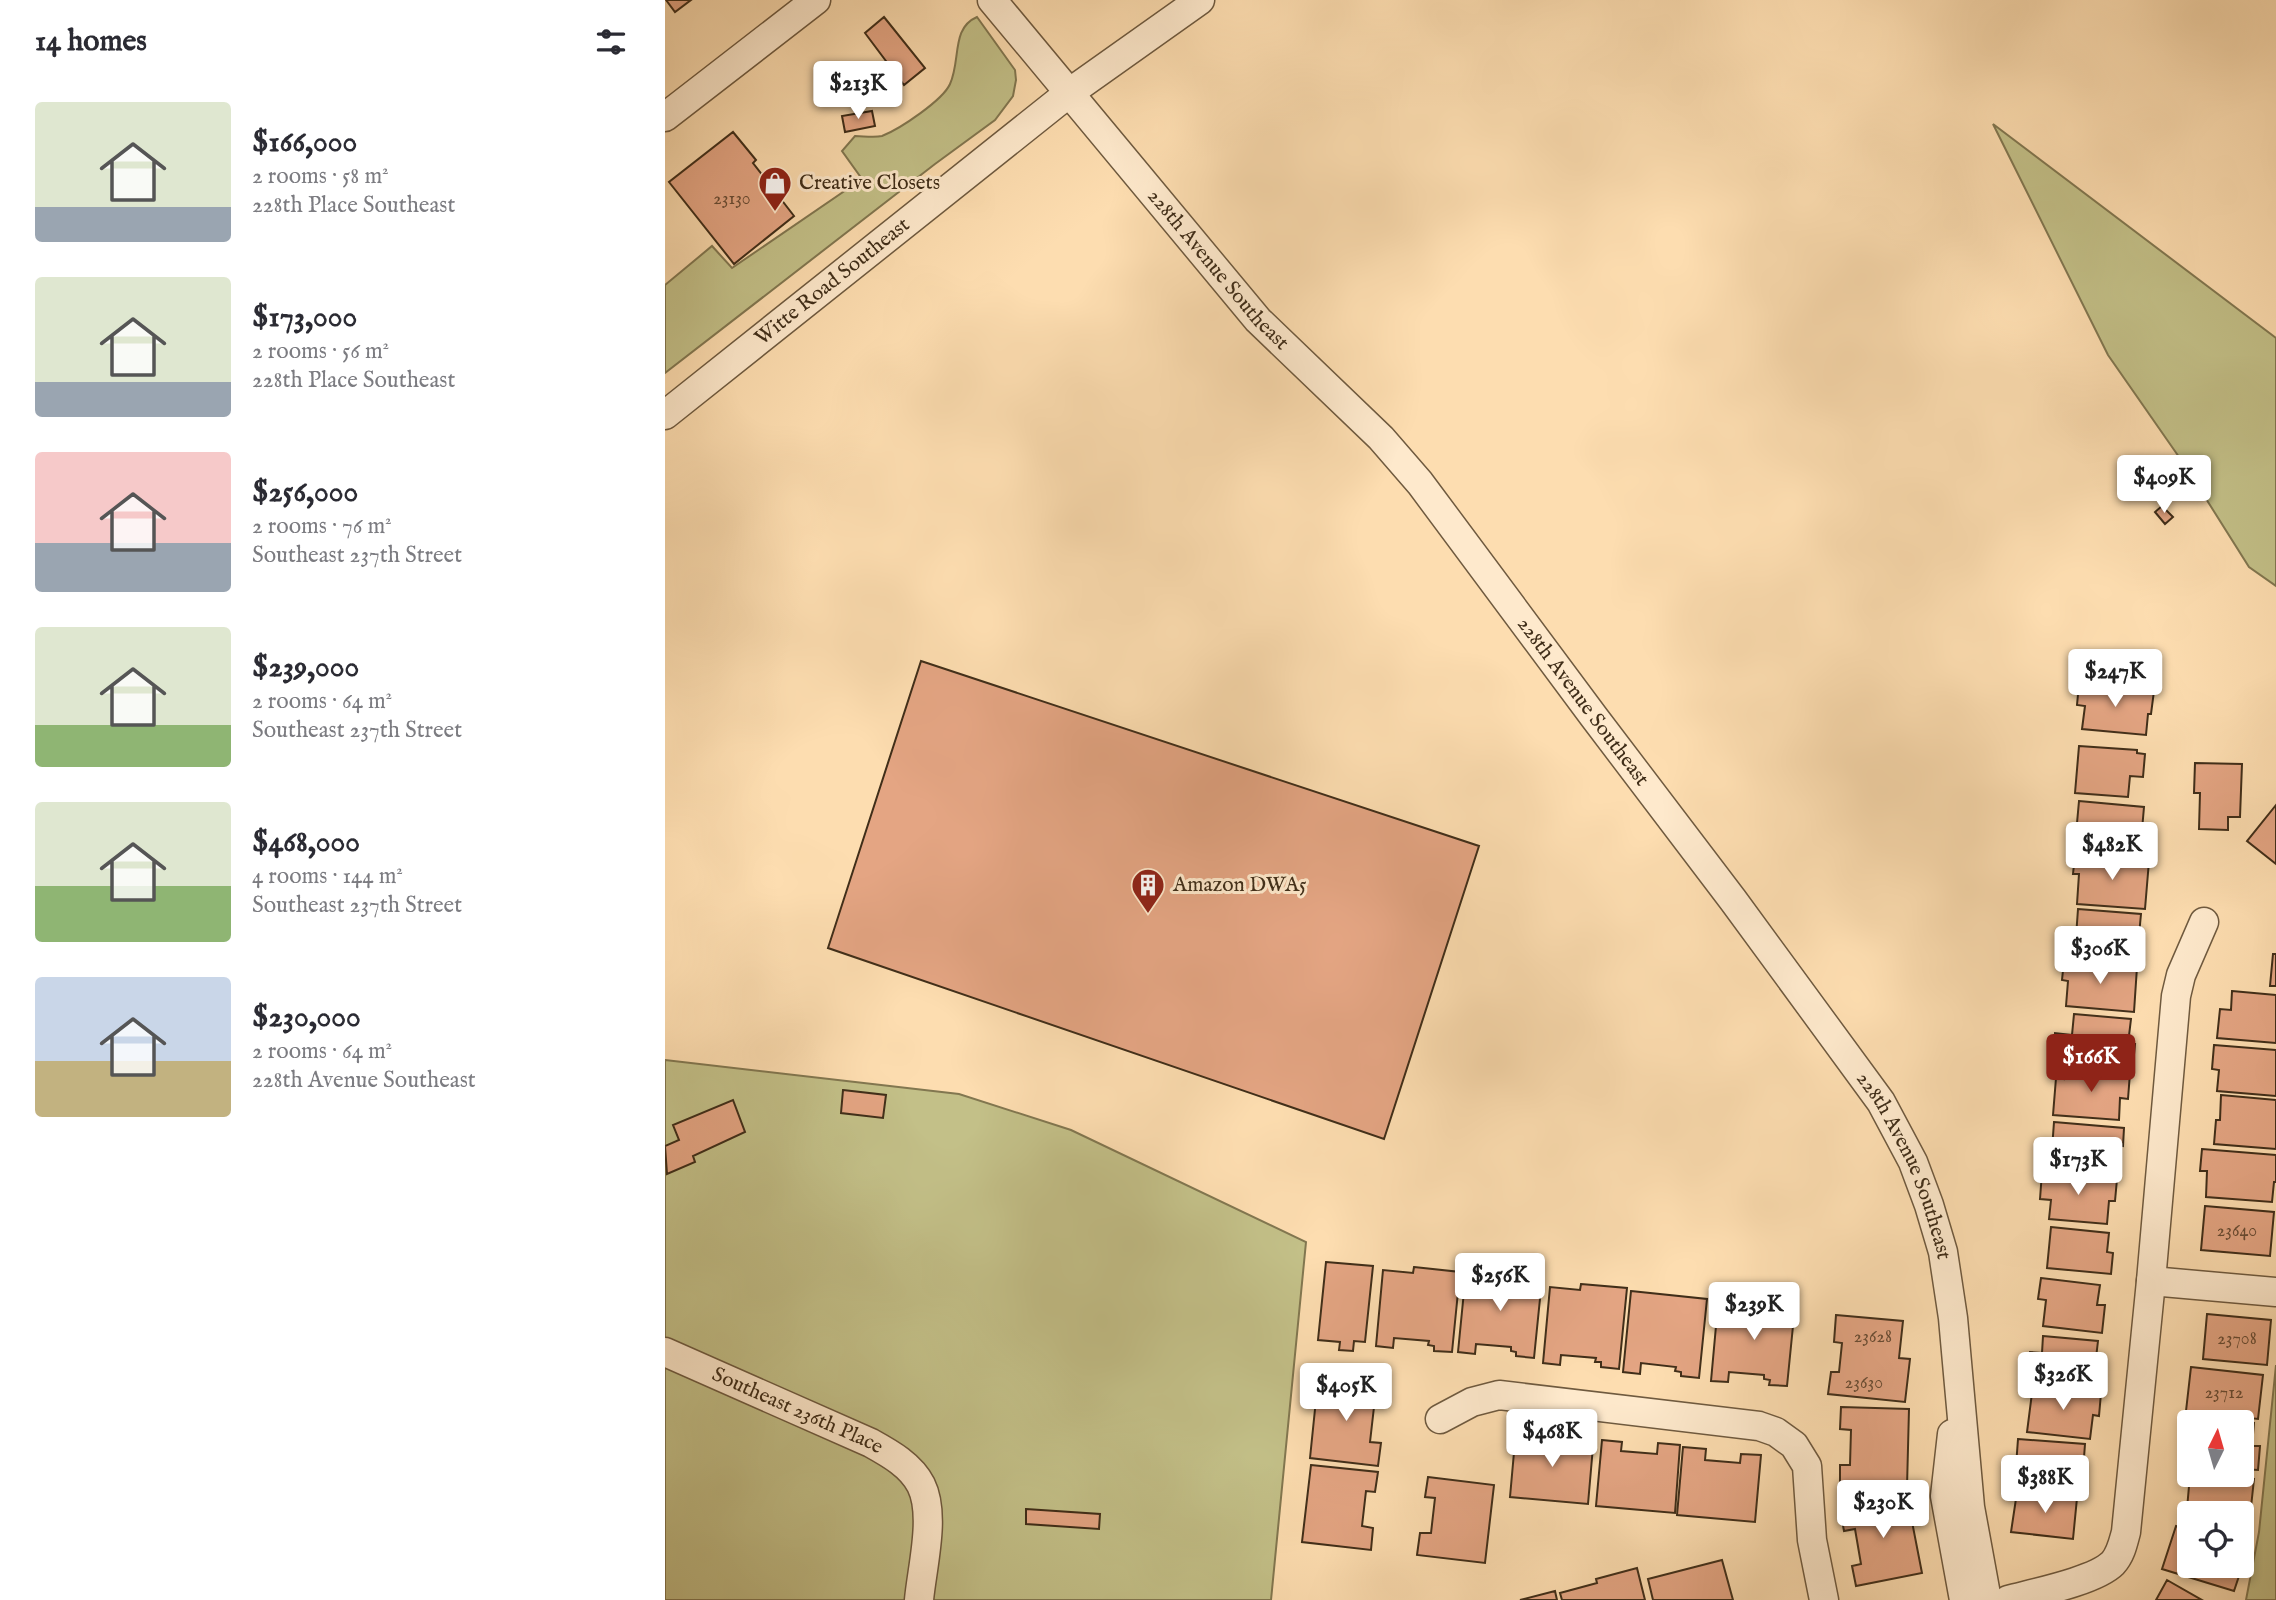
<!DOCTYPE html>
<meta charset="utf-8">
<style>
body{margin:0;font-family:"IM FELL English",serif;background:#f2f2f3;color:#2b2b33;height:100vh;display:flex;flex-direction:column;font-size:26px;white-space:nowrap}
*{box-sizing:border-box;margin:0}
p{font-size:23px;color:#7c7c81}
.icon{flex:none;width:38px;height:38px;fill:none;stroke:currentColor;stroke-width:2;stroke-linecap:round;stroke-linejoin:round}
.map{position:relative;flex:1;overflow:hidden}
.drawer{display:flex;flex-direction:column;background:#fff;width:665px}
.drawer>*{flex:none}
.needle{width:46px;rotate:5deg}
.tools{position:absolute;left:1512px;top:1410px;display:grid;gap:14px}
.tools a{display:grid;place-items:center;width:77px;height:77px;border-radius:7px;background:#fff;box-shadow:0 4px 10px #0003;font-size:35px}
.price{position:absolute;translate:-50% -60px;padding:0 16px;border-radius:7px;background:#fff;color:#222;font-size:23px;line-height:46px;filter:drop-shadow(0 2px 4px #0008)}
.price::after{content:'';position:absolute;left:50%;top:42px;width:21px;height:16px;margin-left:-10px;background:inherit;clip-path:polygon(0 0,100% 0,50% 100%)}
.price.on{background:#8f2418;color:#fff}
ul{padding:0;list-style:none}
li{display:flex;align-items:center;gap:21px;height:175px;padding:0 35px}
li span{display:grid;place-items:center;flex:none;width:196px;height:140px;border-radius:7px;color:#555}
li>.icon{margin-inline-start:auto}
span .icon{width:84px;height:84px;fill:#fffc;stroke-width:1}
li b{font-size:30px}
h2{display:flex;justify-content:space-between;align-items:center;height:84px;padding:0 35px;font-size:30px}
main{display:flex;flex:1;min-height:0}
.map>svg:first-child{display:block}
.green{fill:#c3c088;stroke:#827750;stroke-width:2}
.building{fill:#e4a583;stroke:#402e19;stroke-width:2}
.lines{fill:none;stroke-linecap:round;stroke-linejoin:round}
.minor-casing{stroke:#6f5a3f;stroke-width:31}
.minor{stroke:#fee9cc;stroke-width:28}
.labels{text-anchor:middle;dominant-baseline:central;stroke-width:6;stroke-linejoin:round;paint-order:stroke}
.number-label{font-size:18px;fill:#694c34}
.poi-label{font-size:21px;fill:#402e19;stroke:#fee9cc;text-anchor:start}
.street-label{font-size:21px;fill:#402e19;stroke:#fee9cc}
</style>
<main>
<section class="drawer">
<h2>14 homes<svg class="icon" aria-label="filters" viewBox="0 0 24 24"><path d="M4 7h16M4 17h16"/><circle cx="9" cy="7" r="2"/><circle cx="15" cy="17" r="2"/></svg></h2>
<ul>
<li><span style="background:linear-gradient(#dfe7d0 75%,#9aa5b1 0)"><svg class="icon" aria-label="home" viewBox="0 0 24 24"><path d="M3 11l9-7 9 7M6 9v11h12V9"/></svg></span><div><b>$166,000</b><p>2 rooms · 58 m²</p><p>228th Place Southeast</p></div></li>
<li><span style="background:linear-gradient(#dfe7d0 75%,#9aa5b1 0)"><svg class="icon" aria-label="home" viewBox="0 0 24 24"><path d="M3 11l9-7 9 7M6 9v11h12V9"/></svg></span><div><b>$173,000</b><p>2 rooms · 56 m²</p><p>228th Place Southeast</p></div></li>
<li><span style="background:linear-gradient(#f6c9c9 65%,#9aa5b1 0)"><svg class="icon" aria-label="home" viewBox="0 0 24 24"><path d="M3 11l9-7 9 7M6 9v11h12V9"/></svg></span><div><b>$256,000</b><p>2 rooms · 76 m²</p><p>Southeast 237th Street</p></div></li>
<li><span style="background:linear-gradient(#dfe7d0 70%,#8fb573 0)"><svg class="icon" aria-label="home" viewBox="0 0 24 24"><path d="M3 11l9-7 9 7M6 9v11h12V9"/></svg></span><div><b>$239,000</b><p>2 rooms · 64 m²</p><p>Southeast 237th Street</p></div></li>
<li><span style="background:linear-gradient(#dfe7d0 60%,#8fb573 0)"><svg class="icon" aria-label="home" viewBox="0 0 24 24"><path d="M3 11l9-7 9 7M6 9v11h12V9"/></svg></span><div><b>$468,000</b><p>4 rooms · 144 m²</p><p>Southeast 237th Street</p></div></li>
<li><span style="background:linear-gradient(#c9d6e8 60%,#c2b280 0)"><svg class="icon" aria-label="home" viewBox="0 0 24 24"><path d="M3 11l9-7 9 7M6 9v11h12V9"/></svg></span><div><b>$230,000</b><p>2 rooms · 64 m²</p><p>228th Avenue Southeast</p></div></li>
</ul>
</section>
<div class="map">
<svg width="1611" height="1600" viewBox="0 0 1611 1600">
<rect width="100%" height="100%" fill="#fdddb0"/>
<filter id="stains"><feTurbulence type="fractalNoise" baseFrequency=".00286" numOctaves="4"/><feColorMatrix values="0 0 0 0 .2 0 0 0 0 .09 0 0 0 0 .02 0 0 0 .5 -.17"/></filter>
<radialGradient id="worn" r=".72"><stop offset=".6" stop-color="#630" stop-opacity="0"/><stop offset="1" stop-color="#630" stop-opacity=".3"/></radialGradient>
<!-- green -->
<path class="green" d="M312 17 350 70 351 80 348 96 330 120 270 164 0 373V285L47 246 67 268 197 179 177 151 190 136C198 136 209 138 217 136 235 129 278 100 285 84 296 60 286 28 312 17Z
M1328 124 1611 338V586L1584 567 1521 467 1443 355Z
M0 1060 294 1094 406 1130 641 1242 606 1600H0Z
M1611 1365V1600H1581L1594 1532Z"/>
<!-- building -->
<path class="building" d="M1 0H26L10 12Z
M219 17 260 68 239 85 200 33Z
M207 111 210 126 180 132 177 116Z
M68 132 91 160 88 163 129 216 69 264 4 182Z
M1497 506 1508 517 1500 524 1490 512Z
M256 661 814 846 719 1139 163 948Z
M1414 684 1489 691 1486 714H1483L1481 735 1417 729 1420 706 1412 705Z
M1414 746 1472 750V753L1480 754 1478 777 1465 776 1463 797 1410 793Z
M1530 763 1577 764 1575 817H1563V830L1534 829 1535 793H1529Z
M1414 801 1479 807 1477 830H1484L1482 852 1410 845Z
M1611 805V864L1582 841Z
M1410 855 1484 861 1480 909 1412 904 1414 874H1408Z
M1413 909 1476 914 1474 935H1479L1477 957 1410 951Z
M1608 954H1611V986H1605Z
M1399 961 1472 967 1469 1012 1401 1006 1403 981 1397 980Z
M1567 991 1611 995V1043L1552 1038 1555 1009 1566 1010Z
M1409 1014 1466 1019 1463 1044H1470L1468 1065 1388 1058 1390 1033 1407 1035Z
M1549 1045 1611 1050V1096L1552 1091 1554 1070 1547 1069Z
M1399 1069 1465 1073 1463 1099 1455 1098 1454 1120 1388 1115 1391 1078 1399 1079Z
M178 1090 221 1095 218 1118 176 1113Z
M1556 1095 1611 1100V1149L1549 1144 1551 1120H1555Z
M68 1100 80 1132 28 1156 30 1162 2 1174 0 1146 14 1140 8 1125Z
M1389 1122 1459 1128 1458 1146 1454 1145 1452 1169 1386 1163Z
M1537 1149 1611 1155V1182H1609L1607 1202 1541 1197 1542 1171H1535Z
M1377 1172 1452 1179 1450 1201H1444L1442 1224 1384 1219 1386 1200 1375 1199Z
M1540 1206 1609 1212 1605 1256 1536 1250Z
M1386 1227 1444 1233 1442 1252 1448 1253 1446 1274 1382 1268Z
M661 1262 708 1266 700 1342 689 1341 688 1351 674 1350 675 1342 653 1340Z
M749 1267 795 1272 787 1352 769 1351V1346L763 1345 764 1341 729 1338 728 1348 711 1346 718 1270 748 1273Z
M801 1271 877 1279 869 1358 851 1356V1352L846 1351V1347L811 1344 810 1354 793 1352Z
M1376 1278 1435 1285 1432 1305H1440L1437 1333 1378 1326 1381 1300 1373 1299Z
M916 1284 962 1288 954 1369 936 1367V1362H930L931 1358 896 1355 895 1365 878 1363 885 1287 915 1290Z
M966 1291 1042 1299 1034 1378 1016 1376V1372L1010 1371 1011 1367 976 1363 975 1374 958 1372Z
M1086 1302 1130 1306 1122 1386 1104 1385 1105 1380 1099 1379V1375L1064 1372 1063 1382 1046 1381 1053 1304 1086 1307Z
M1542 1314 1606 1320 1602 1365 1538 1359Z
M1171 1315 1238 1321 1234 1358 1245 1359 1240 1402 1163 1394 1166 1372H1174L1177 1343 1169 1342Z
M1378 1336 1433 1341 1431 1358H1437L1435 1383 1362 1376 1365 1352 1377 1353Z
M1526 1367 1598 1375 1593 1419 1521 1411Z
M653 1380 720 1388 718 1408 709 1407 705 1442 716 1443 713 1466 645 1458Z
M1368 1385 1436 1393 1434 1416 1428 1415 1425 1439 1362 1432Z
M1176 1407 1244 1409 1242 1487 1175 1485V1465H1185L1186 1430 1175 1429Z
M1527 1418 1589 1423 1587 1446H1595L1593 1470 1577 1469V1423H1527Z
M851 1430 871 1432 870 1441 906 1445 907 1433 929 1435 923 1504 845 1497Z
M1353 1439 1420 1444 1418 1471H1421L1420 1486 1350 1480Z
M937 1440 957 1442 956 1451 992 1454 993 1443 1015 1445 1010 1513 931 1506Z
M1018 1447 1041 1449 1040 1460 1075 1463 1076 1454 1096 1455 1090 1522 1012 1515Z
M646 1465 713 1472 710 1492 701 1491 697 1526 708 1528 706 1550 637 1542Z
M1525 1475 1589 1479 1584 1526 1577 1525V1514H1524V1520H1521Z
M763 1477 829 1485 820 1563 752 1555 755 1533H766L770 1498 760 1497Z
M1352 1492 1412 1498 1408 1539 1346 1532Z
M1242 1496 1257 1573 1191 1586 1187 1566 1196 1564 1190 1529 1179 1531 1175 1509Z
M361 1509 435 1514 434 1529 361 1524Z
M1511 1526 1524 1531V1566H1577V1547L1583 1549 1569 1591 1497 1569Z
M1057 1560 1068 1600H988L983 1579Z
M972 1568 980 1600H897L895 1593 932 1583 931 1579Z
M1502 1580 1537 1600H1491Z
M890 1591 892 1600H855Z"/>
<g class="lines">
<defs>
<g id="minor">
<path id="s1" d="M327 0 593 320 716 438 755 483 929 717 1068 900 1216 1102 1248 1162 1264 1205 1278 1252 1288 1318 1305 1507 1322 1600"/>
<path d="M0 117 151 0"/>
<path id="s2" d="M0 415 404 93 535 0"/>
<path d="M1486 1281 1611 1292"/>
<path id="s3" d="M0 1352 206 1443C224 1453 246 1465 256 1485 271 1515 257 1567 254 1600"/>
<path d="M775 1419 807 1402 834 1395 1094 1426 1111 1432 1129 1445 1142 1466 1147 1540 1159 1600"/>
<path d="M1287 1434 1280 1496 1299 1600"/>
<path d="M1343 1600C1369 1593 1430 1581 1448 1563 1456 1554 1458 1543 1461 1532L1486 1281 1511 996 1516 975 1539 922"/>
</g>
</defs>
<!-- minor casing -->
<use href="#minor" class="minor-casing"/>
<!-- minor -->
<use href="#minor" class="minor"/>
</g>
<!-- icons -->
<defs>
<symbol id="shop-pin" viewBox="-11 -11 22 30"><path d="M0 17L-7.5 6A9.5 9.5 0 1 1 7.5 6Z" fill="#8f2418" stroke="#fee9cc"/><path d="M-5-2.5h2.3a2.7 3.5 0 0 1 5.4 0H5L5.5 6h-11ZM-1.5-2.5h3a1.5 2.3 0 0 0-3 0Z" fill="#fff"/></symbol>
<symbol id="building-pin" viewBox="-11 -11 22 30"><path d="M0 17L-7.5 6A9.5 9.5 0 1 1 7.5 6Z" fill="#8f2418" stroke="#fee9cc"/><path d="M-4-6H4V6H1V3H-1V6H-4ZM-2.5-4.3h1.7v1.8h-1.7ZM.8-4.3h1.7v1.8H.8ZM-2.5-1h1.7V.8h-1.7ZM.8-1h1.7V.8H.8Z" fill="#fff"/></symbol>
</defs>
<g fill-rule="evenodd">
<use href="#shop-pin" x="91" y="164" width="38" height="52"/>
<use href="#building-pin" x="464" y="866" width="38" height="52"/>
</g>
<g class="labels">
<!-- number labels -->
<g class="number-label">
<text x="67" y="199">23130</text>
<text x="1572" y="1231">23640</text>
<text x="1208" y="1337">23628</text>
<text x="1572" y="1339">23708</text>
<text x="1199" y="1383">23630</text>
<text x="1559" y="1393">23712</text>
</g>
<!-- poi labels -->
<g class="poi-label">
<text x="134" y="183">Creative Closets</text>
<text x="508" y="885">Amazon DWA5</text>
</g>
<!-- street labels -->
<g class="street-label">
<text stroke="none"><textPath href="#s1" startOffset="352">228th Avenue Southeast</textPath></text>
<text stroke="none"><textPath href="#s2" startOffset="214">Witte Road Southeast</textPath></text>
<text stroke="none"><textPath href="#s1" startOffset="919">228th Avenue Southeast</textPath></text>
<text stroke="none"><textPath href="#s1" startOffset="1486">228th Avenue Southeast</textPath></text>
<text stroke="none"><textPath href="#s3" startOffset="145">Southeast 236th Place</textPath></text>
</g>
</g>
<rect width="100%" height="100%" filter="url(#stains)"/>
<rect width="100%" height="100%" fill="url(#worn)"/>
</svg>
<div class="tools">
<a><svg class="needle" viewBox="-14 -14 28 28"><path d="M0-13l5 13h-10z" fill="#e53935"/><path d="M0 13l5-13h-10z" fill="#7c7c81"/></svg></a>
<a><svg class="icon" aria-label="locate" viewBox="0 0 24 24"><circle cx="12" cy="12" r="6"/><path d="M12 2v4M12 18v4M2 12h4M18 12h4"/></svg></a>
</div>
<b class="price" style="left:193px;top:121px">$213K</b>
<b class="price" style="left:1499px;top:515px">$409K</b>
<b class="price" style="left:1450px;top:709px">$247K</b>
<b class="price" style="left:1447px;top:882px">$482K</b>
<b class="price" style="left:1435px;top:986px">$306K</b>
<b class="price on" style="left:1426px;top:1094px">$166K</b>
<b class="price" style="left:1413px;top:1197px">$173K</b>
<b class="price" style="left:835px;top:1313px">$256K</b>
<b class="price" style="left:1089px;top:1342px">$239K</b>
<b class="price" style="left:1398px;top:1412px">$326K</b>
<b class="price" style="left:681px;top:1423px">$405K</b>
<b class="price" style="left:887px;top:1469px">$468K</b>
<b class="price" style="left:1380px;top:1515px">$388K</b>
<b class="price" style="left:1218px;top:1540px">$230K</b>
</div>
</main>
